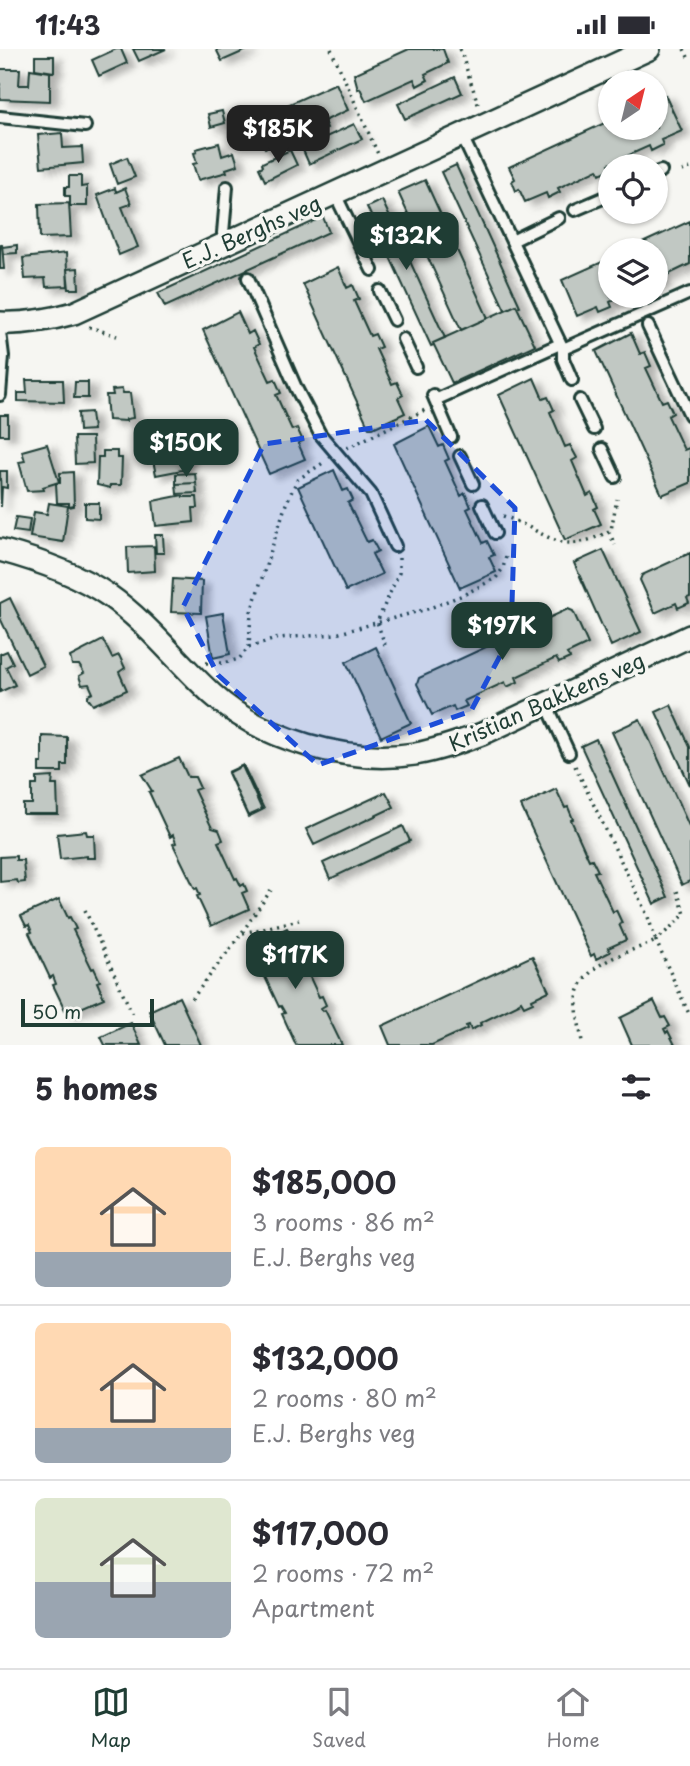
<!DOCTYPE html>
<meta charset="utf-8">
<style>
body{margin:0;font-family:"Playpen Sans",sans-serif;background:#f2f2f3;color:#2b2b33;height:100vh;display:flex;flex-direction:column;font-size:26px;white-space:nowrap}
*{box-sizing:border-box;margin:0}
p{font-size:23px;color:#7c7c81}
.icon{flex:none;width:38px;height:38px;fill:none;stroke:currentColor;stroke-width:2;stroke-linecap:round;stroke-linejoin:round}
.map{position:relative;height:996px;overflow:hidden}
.panel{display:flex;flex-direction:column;background:#fff;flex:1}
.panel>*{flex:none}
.needle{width:46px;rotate:35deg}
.buttons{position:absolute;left:598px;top:21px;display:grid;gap:14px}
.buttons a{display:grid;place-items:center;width:70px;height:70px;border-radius:50%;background:#fff;box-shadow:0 2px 5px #0004;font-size:35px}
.scale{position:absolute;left:21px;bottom:18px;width:133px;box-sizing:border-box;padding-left:7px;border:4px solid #1f3d34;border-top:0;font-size:19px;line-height:24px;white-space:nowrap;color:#1f3d34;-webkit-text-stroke:5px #f6f6f2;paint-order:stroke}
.price{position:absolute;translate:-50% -60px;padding:0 16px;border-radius:14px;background:#1f3d34;color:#fff;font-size:23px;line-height:46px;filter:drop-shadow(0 2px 4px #0008)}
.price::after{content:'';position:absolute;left:50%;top:42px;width:21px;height:16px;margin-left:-10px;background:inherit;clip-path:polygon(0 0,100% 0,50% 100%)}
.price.active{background:#222;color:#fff}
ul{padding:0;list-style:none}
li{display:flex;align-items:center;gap:21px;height:175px;padding:0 35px}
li+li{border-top:2px solid #e1e1e2}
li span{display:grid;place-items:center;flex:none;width:196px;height:140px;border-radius:10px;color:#555}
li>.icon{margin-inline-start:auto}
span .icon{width:84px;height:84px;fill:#fffc;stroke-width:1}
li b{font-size:30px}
h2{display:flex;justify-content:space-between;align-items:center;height:84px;padding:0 35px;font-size:30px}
.status{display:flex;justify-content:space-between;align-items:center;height:49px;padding:0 35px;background:#fff;direction:ltr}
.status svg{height:19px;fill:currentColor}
.tab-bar{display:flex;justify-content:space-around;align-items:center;height:98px;border-top:2px solid #e1e1e2;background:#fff;font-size:19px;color:#7c7c81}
.tab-bar a{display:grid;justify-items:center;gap:4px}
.tab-bar .active{color:#1f3d34}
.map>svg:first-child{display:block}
.building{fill:#c1c8c3;stroke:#1f3d34;stroke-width:2;filter:url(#shadow)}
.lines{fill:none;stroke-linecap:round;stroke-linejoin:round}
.lane-casing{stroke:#1f3d34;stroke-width:16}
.street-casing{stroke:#1f3d34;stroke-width:26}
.path{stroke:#1f3d34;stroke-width:3.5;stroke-dasharray:2 5;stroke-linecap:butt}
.lane{stroke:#f6f6f2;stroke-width:10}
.street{stroke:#f6f6f2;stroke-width:21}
.marked{fill:#1d4ed8;fill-opacity:0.2;stroke:#1d4ed8;stroke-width:5;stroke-dasharray:14 9;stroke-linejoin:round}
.labels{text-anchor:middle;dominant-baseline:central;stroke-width:7;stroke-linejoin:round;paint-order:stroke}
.street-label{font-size:21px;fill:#1f3d34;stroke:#f6f6f2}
</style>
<div class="status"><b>11:43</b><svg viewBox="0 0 49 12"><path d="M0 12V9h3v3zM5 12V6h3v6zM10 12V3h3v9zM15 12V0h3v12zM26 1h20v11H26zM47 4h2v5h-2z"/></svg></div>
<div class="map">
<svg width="690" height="996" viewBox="0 0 690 996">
<defs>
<filter id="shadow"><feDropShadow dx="8" dy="4.5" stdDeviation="3.5" flood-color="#0004"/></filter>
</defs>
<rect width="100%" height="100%" fill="#f6f6f2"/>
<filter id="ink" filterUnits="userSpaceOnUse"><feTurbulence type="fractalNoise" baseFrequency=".0143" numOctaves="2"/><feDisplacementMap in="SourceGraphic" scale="14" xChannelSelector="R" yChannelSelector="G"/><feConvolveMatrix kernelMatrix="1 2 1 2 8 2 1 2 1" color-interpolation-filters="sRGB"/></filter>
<g filter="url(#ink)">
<!-- building -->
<path class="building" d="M116 0H121L127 14 99 27 92 11Z
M133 0H166L139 12Z
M216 0H249L222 12Z
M409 0H443L448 14 425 25 428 31 417 37 414 30 366 52 360 39 358 40 354 25Z
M35 7H54V23L35 20Z
M0 20H20L19 36H29L30 20 50 23V52L0 50Z
M455 28 462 44 405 70 398 55Z
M336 34 348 61 324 72 327 79 316 84 313 77 265 99 252 72Z
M665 46 682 82 661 91 663 96 651 102 649 97 609 115 611 120 600 125 598 120 558 139 560 143 548 149 546 144 525 153 519 140 516 142 512 132 515 130 509 118 611 71V79H656V50Z
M222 62 225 74 211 78 208 65Z
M354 75 362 90 309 115 302 99Z
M62 84 63 99 82 98 83 114 41 118 38 86Z
M219 94 222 107 234 103 238 116 226 120 227 123 198 131 193 115 197 114 194 104 197 103 196 100Z
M290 101 297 116 265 132 259 119 263 117 262 114Z
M127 108 135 128 117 135 110 115Z
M456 116 520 257 517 258 516 256 505 261 441 123Z
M69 127H81V138L87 137V157H70V147H65V138H69Z
M425 131 488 269 461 281 398 143Z
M115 139 116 143 125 139 131 155 122 158 138 198 119 206 97 146Z
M382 151 445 289 433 294 434 296 431 297 367 158Z
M69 154 71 188 40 189 39 155Z
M323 168 329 183 165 258 158 244Z
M690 172V215L661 229 664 234 656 237V201H627Z
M0 195H2L4 220H0Z
M17 196V204L3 205 2 198Z
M66 204 68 237 46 238 45 229 25 230 23 209Z
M611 209V247H622L610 253 612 258 600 263 598 258 577 267 562 231Z
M338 218 347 239 353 236 359 250 354 252 370 287 375 285 381 298 376 300 392 335 397 333 403 346 398 349 405 364 373 379H369L303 235Z
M78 219 79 240H69L67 220Z
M516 256 535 296 452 334 433 294Z
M238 263 248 285 253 282 259 295 254 298 270 332 275 330 281 344 276 346 292 381 297 379 303 392 298 394 305 410 269 425 203 281Z
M631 284 640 305 645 303 651 317 646 319 662 353 667 351 673 364 668 367 684 401 689 399 690 401V434L662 446 596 302Z
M534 329 543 350 548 348 554 361 550 363 565 398 570 396 577 409 572 412 587 447 592 444 598 458 594 460 601 475 565 491 499 346Z
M26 331H63L64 353 18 352V344H27Z
M75 333H88V349H74Z
M122 340 123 344H130L133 369 126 370V372L108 371 106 346H113L112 341Z
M91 363 93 381 79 382 78 364Z
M0 366H8V386H0Z
M429 377 439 398 443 396 449 410 445 412 461 447 465 444 471 458 467 460 483 494 487 492 494 506 489 508 496 523 460 539 394 395Z
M180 384 182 395 188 394 191 408 185 409 187 420 156 426 152 406 162 404 159 387Z
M74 388H92L93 414 75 415Z
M47 395 59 433 43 438 44 441 27 442 19 413 25 412 22 402Z
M103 402H117V409H122L121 436H110V439L97 436 98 408H103Z
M334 421 343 442 348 440 353 451 348 454 367 493 372 491 378 502 372 505 382 525 346 542 298 438Z
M0 422H7V439L2 438 1 458Z
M73 423 74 457 69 458V454H57L56 434H60V424Z
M195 424 196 434 176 435V425Z
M196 434 197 444 177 445 176 435Z
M183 446V448H197L198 459H193L194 473 156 477 153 452Z
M49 454 68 457 63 493 30 488 34 463 47 465Z
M85 454H99V470L85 469Z
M16 468 30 470 28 484 13 482Z
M155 486H163L164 504H156Z
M154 497 155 522 128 524 127 498Z
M603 501 641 583 611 597 574 514Z
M690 504V548L687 549 689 554 678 559 676 554 655 564 640 531 642 526Z
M173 530 202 532 201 564 171 563Z
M10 549 43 617 27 625 0 569V554Z
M568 560 573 562 588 595 567 605 570 609 559 614 556 609 516 628 518 633 507 638 505 633 464 652 467 657 455 662 453 657 432 666 417 635 419 629Z
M223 564 230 605 213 609 206 567Z
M103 591 112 609 119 606 125 619 119 623 127 641 93 656 88 649V646L93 644 89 635 82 636 79 627 84 624 79 616H72L70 608Z
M376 598 411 674 381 688 346 613Z
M7 602 13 614 6 618 15 636 0 643V605Z
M671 656 690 698V736L656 663Z
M640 670 690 779V832L682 836 612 683Z
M42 687 67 688V716H62V723H39V714H42Z
M596 690 668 848 654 855 581 697Z
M179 709 188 728H195L200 739 194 741 212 779 219 781 223 791 218 793 235 830 237 829 241 837 244 835 247 842 242 844 249 860 211 877 197 847 200 846 197 839 195 840 173 795 176 794 173 786 170 788 149 743 152 742 142 726Z
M243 716 264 760 248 767 228 723Z
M242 717 262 761 248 768 228 724Z
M53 728 52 736H57L58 765H23V755H32V736H37V729Z
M556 740 565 759 568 758 573 770 571 771 589 811 592 810 598 822 594 823 613 863 616 861 622 874 619 875 626 891 608 899 610 903 596 910 594 905 591 907 521 757Z
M386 743 394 758 314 796 306 780Z
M403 777 410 792 330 830 323 814Z
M86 782 87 786H94L95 809H87V807L60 810 57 785Z
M16 807V811H23L25 833 18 834 17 831 0 833V808Z
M59 850 68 869 70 868 76 880 73 881 92 920 94 919 100 932 97 933 104 949 67 965 53 936 56 935 53 927 50 929 29 884 32 883 29 876 26 877 21 867Z
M287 879 303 904 298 907 299 910 301 909 319 948 322 947 326 956 321 959 323 962 325 961 342 996H296L282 965 285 964 281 957 279 958 258 913 261 912 257 905 255 906 250 897Z
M532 907 549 942 532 950 533 953 524 957 521 952 518 954 519 955 480 974 481 976 471 981 469 976 466 977 467 980 432 996H390L382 977Z
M179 948 201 996H165L149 962Z
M654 952 662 969 665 968 670 977 664 980 666 984 668 982 675 996H632L620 969Z
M131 974 141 996H105L101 988Z"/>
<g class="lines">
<defs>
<path id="lane" d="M0 68 85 77
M462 87 563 300V310L572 331
M656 124 661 122
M335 145 372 221
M575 161 610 146
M512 192 559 169
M225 195 223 184 227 138
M248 229 296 339 320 385 371 445 395 497
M380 242 394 271
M648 277 690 366
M0 283 3 307 0 346
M403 290 416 318
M563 300 690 244
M433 346 451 388
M435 351 560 295
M580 351 594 380
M602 400 615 428
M460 407 473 435
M482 456 495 484
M546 654 569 704"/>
<path id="street" d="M0 274C26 275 49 271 74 264L649 0
M0 501C37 511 76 524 108 546 148 574 176 612 212 645 262 691 348 715 415 705 438 701 460 693 482 685L690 587"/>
</defs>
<!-- lane casing -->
<use href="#lane" class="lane-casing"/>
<!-- street casing -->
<use href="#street" class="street-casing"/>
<!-- path -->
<path class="path" d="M331 0 378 105
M460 0 479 58
M684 0 690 12
M682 122 690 119
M89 278 117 287
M347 399 425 361
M503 467C552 484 558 510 611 481L617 450
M609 483 615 496
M385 596 377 573 399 524V509
M249 598 279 589 336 585 427 560 463 546 496 529 503 519 507 504
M206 614H224L239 610 249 598 251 563 286 455 297 431 326 412
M575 717 648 868 656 892C628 904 581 913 577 950 576 963 580 979 582 993
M677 842 685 865 656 892 690 967
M85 861 132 964
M243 884 299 871
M192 950 241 885 271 841"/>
<!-- lane -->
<use href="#lane" class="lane"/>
<!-- street -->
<use href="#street" class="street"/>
</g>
</g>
<!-- marked area -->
<path class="marked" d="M426 371 515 459 511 586 471 662 318 716 218 626 183 558 264 395Z"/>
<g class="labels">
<!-- street labels -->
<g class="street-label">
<text transform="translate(251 182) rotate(-24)">E.J. Berghs veg</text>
<text transform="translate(546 652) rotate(-24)">Kristian Bakkens veg</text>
</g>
</g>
</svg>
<div class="buttons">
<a><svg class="needle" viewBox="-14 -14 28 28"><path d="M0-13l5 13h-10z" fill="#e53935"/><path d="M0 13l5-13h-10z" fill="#7c7c81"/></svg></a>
<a><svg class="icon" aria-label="locate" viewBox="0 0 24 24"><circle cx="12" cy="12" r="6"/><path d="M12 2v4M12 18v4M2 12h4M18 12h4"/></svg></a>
<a><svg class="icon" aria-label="layers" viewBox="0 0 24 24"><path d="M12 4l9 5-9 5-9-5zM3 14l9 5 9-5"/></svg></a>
</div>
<div class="scale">50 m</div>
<b class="price active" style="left:278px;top:116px">$185K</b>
<b class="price" style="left:406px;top:223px">$132K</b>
<b class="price" style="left:186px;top:430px">$150K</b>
<b class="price" style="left:502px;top:613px">$197K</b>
<b class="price" style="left:295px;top:942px">$117K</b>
</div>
<section class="panel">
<h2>5 homes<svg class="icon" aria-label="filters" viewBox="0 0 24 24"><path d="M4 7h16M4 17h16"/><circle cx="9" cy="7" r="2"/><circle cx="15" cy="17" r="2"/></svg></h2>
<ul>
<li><span style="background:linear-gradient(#ffd9b3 75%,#9aa5b1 0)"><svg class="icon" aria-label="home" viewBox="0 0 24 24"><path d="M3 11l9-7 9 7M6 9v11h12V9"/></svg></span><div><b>$185,000</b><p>3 rooms · 86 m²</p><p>E.J. Berghs veg</p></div></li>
<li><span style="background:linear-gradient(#ffd9b3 75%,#9aa5b1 0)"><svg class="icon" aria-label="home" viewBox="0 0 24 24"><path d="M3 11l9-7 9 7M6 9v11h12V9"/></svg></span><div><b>$132,000</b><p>2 rooms · 80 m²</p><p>E.J. Berghs veg</p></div></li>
<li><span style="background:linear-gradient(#dfe7d0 60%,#9aa5b1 0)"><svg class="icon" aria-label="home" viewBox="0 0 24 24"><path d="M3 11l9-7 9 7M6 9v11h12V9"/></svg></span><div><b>$117,000</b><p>2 rooms · 72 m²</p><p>Apartment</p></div></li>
</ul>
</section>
<nav class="tab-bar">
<a class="active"><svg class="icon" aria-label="map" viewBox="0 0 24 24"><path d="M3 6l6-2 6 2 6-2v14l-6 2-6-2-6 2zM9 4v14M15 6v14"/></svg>Map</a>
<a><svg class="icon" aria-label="saved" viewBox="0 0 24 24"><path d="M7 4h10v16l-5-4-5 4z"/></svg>Saved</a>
<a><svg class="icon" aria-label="home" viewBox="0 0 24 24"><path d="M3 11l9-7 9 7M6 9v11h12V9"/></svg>Home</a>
</nav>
